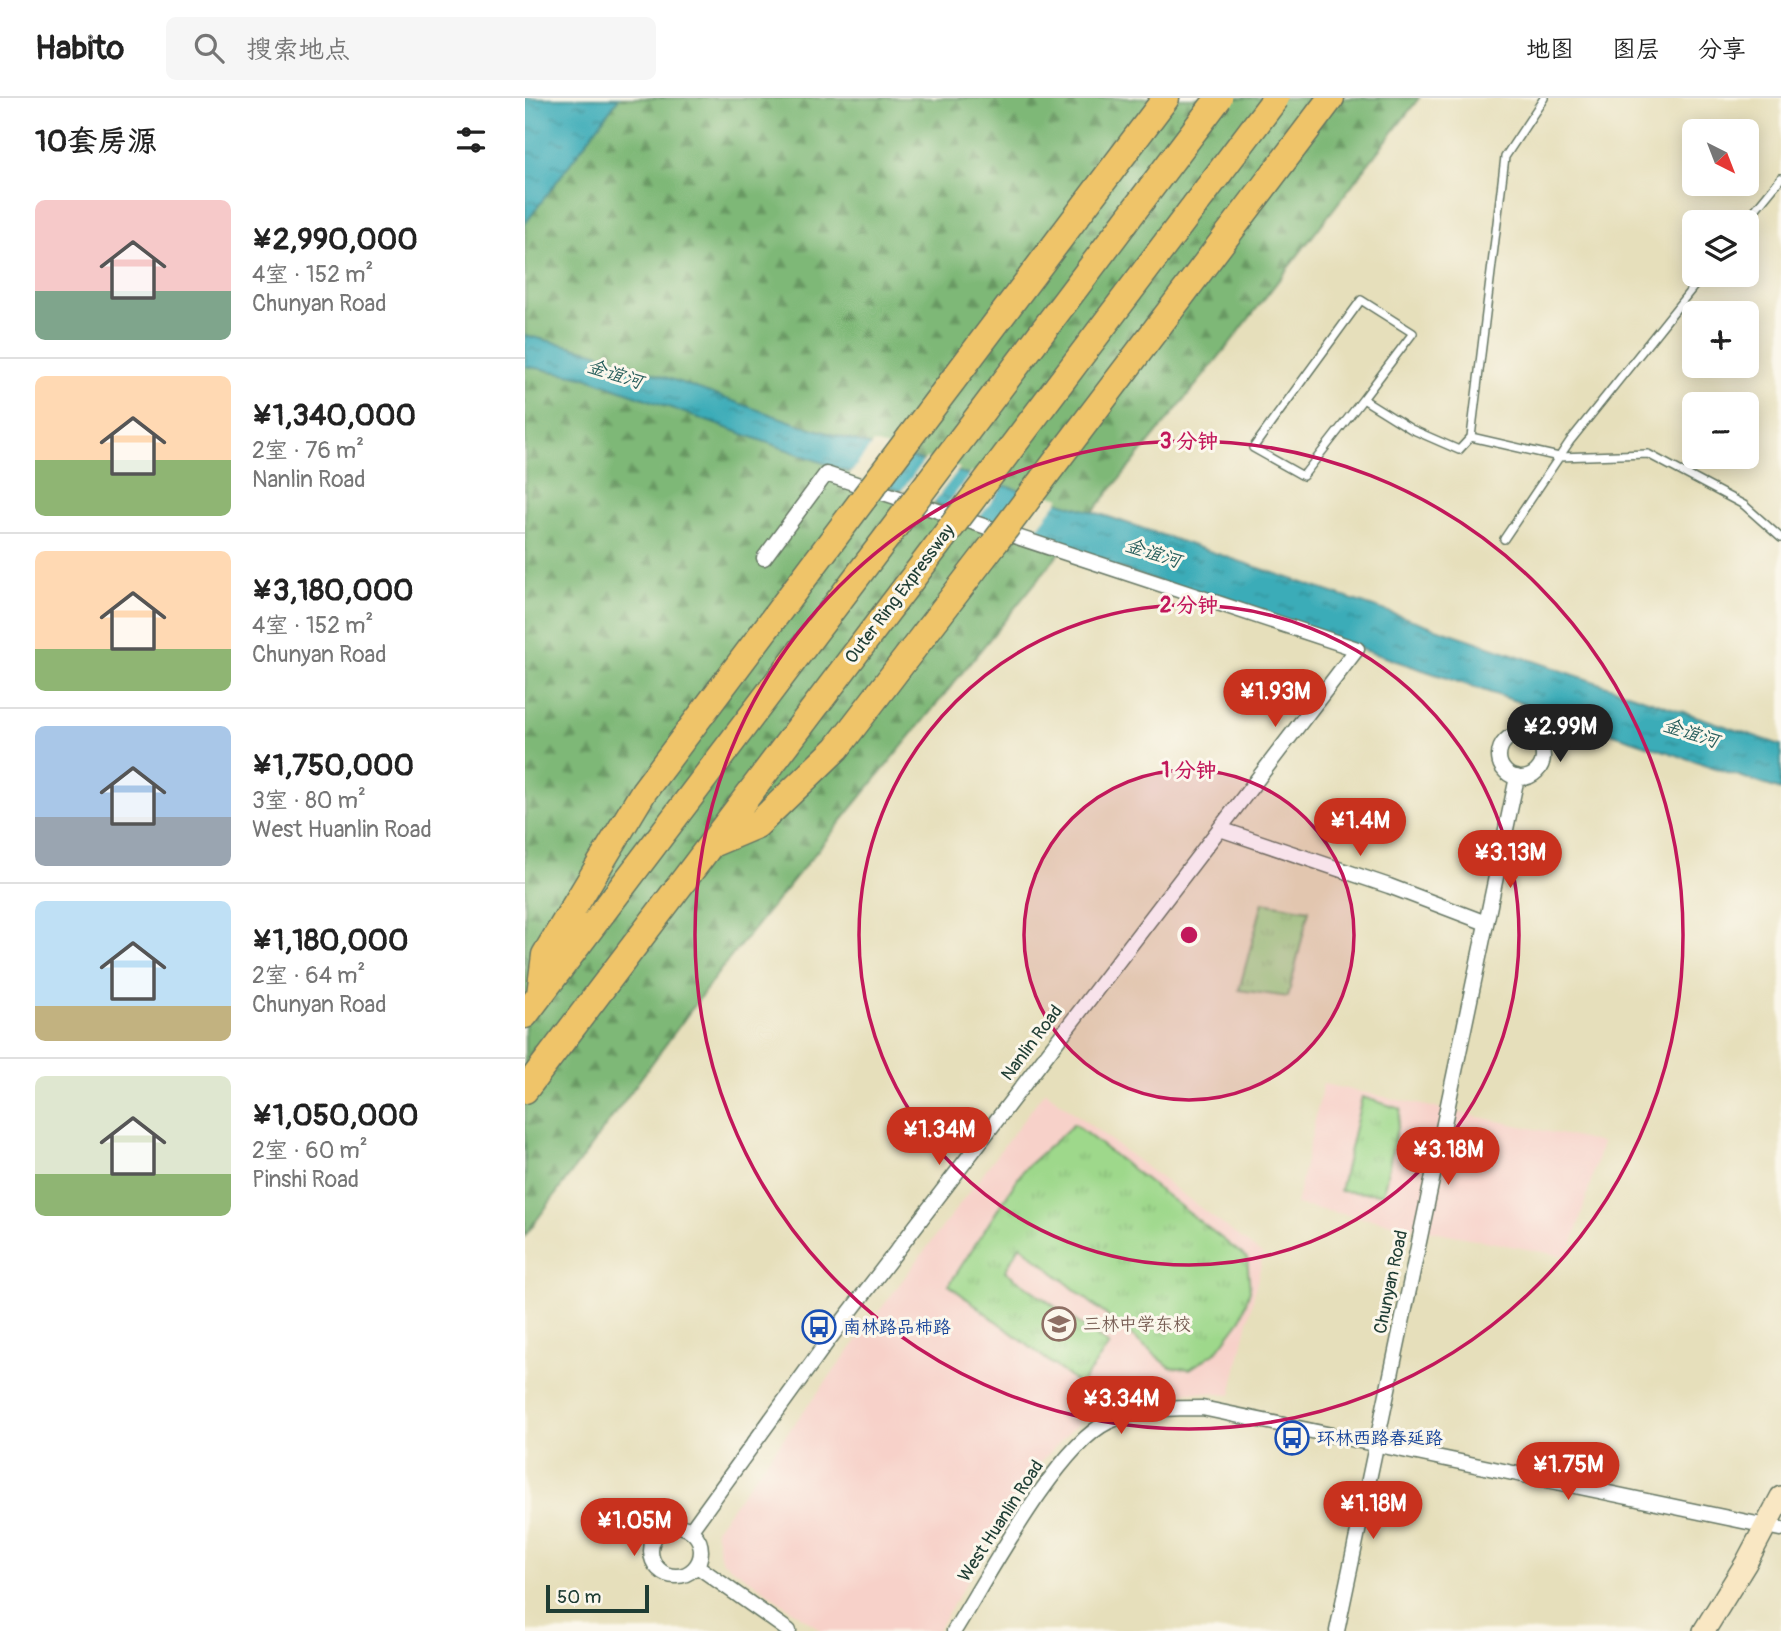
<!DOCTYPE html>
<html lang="zh">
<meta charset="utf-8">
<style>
body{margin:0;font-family:Pangolin,"LXGW WenKai TC",sans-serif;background:#f6f6f6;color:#222;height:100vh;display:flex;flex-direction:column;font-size:26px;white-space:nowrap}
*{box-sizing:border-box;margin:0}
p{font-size:23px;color:#767676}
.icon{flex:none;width:38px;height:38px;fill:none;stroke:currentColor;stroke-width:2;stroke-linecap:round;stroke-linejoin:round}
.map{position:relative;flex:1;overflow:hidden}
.side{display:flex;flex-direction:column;background:#fff;width:525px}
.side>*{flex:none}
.needle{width:46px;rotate:138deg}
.buttons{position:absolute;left:1157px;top:21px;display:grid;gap:14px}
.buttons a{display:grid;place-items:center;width:77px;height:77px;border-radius:10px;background:#fff;box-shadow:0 4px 18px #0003;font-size:35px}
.scale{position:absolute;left:21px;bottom:18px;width:103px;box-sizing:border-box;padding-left:7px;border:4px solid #1f3d34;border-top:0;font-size:19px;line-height:24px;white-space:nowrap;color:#1f3d34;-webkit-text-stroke:5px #fbf7ec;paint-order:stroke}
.price{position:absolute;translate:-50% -60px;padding:0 16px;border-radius:24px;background:#c8321e;color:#fff;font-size:23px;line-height:46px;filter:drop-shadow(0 2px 4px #0008)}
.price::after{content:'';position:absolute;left:50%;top:42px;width:21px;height:16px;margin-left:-10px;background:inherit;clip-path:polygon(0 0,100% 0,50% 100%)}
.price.active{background:#222;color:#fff}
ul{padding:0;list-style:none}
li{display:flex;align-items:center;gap:21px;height:175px;padding:0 35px}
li+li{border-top:2px solid #e0e0e0}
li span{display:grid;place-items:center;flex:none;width:196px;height:140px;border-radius:10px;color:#555}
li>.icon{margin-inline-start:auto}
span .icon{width:84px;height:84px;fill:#fffc;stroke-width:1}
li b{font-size:30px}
h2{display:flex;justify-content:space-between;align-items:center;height:84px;padding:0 35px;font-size:30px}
header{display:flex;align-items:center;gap:42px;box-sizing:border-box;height:98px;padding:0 35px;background:#fff;border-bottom:2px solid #e0e0e0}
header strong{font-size:33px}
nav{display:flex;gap:38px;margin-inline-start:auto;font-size:24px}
.search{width:490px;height:63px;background:#f6f6f6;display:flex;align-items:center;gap:18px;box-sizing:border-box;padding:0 24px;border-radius:10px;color:#767676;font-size:26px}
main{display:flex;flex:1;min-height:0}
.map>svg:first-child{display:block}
.built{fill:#f7d1c9}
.forest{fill:url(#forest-firs);stroke:#4e7a56;stroke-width:2}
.park{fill:url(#park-tufts);stroke:#5e8a60;stroke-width:2}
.water{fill:url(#water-ripples);stroke:#2d7476;stroke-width:2}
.pier{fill:#e6dfbb}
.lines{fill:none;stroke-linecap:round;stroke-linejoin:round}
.lane-casing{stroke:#657663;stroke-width:10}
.street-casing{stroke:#657663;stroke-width:17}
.secondary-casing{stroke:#657663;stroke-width:24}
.highway-casing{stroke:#657663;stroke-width:29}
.lane{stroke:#fff;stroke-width:7}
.street{stroke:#fff;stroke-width:14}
.secondary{stroke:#f9e7c3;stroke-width:21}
.highway{stroke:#efc469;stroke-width:26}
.highway-bridge-casing{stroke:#657663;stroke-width:29;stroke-linecap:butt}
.highway-bridge{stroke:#efc469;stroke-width:26}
.ring{fill:none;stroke:#c2185b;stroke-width:3.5}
.labels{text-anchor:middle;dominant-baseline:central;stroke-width:6;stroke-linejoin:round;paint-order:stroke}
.street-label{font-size:18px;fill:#1f3d34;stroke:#fbf7ec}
.education-label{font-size:18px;fill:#785e54;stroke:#fbf7ec;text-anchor:start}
.transit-label{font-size:18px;fill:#164399;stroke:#fbf7ec;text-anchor:start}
.water-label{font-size:19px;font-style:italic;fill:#275e5c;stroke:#fbf7ec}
.centre{fill:#c2185b;stroke:#fbf7ec;stroke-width:3.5}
.ring-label{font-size:21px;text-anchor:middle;font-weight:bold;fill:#c2185b;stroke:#fbf7ec;stroke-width:6;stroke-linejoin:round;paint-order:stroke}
</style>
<header>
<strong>Habito</strong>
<div class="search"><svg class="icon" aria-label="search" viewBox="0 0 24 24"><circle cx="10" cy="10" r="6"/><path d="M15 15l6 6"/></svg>搜索地点</div>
<nav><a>地图</a><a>图层</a><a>分享</a></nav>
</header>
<main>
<section class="side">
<h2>10套房源<svg class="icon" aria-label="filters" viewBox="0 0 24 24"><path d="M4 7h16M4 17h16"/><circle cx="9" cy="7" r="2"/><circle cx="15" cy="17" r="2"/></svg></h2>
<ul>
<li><span style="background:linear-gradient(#f6c9c9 65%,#7fa58c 0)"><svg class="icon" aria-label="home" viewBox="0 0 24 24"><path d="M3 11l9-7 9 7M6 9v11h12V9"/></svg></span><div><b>¥2,990,000</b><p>4室 · 152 m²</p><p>Chunyan Road</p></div></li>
<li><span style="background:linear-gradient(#ffd9b3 60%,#8fb573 0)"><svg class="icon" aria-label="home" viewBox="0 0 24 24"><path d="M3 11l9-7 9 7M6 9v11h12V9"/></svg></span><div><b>¥1,340,000</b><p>2室 · 76 m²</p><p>Nanlin Road</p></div></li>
<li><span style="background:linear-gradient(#ffd9b3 70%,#8fb573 0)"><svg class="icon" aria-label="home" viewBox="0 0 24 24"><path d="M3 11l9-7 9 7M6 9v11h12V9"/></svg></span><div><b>¥3,180,000</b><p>4室 · 152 m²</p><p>Chunyan Road</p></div></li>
<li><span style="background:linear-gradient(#a9c7e8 65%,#9aa5b1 0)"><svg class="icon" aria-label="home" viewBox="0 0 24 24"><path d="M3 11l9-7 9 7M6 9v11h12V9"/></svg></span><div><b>¥1,750,000</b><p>3室 · 80 m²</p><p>West Huanlin Road</p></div></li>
<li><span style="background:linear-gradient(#bfe0f5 75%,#c2b280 0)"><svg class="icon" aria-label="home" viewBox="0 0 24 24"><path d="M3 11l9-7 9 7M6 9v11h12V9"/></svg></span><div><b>¥1,180,000</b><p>2室 · 64 m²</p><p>Chunyan Road</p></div></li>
<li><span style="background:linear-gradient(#dfe7d0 70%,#8fb573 0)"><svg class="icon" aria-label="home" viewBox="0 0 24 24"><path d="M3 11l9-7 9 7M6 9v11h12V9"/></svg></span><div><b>¥1,050,000</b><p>2室 · 60 m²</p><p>Pinshi Road</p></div></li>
</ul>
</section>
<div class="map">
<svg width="1256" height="1533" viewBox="0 0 1256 1533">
<defs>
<pattern id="forest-firs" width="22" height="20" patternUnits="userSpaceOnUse" patternTransform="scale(1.75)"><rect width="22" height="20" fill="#7eb877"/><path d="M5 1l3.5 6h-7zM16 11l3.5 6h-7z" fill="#679762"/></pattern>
<pattern id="park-tufts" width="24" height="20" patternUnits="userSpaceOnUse" patternTransform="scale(1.75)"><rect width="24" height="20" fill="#9ed88b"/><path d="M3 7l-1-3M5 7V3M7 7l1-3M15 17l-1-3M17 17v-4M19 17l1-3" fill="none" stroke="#88ba79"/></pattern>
<pattern id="water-ripples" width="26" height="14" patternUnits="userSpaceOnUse" patternTransform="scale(1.75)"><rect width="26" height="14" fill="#3bacb8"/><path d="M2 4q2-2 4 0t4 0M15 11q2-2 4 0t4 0" fill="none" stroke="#318d96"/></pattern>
</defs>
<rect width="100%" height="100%" fill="#fbf7ec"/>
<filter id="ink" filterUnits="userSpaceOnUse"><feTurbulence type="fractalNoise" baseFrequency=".0143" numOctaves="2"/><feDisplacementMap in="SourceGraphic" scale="14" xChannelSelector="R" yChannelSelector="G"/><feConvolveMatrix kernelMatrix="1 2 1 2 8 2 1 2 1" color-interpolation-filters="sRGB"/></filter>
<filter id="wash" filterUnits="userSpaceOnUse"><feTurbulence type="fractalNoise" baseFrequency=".00686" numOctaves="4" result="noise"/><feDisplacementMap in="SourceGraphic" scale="28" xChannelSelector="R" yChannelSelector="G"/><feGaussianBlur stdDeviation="1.57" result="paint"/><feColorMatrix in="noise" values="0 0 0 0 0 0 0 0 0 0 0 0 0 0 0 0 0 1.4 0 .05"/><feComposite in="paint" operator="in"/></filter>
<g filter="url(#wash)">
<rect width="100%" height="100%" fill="#e6dfbb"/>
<!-- built -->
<path class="built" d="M798 986 1077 1045 1044 1159 771 1107Z
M520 993 738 1157 706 1297 668 1294 613 1298 562 1316 515 1365 412 1533H297L196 1462 190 1431Z"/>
<!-- forest -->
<path class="forest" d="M0 0H894L702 249 196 871 0 1138Z"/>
<!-- park -->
<path class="park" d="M738 804 784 812 763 899 714 892Z
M837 999 876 1011 858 1096 815 1093Z
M549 1026 722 1160 725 1192 716 1221 692 1253 665 1271 645 1269 495 1147 480 1173 584 1247 555 1287 424 1187 499 1071Z"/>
<!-- water -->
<path class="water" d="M0 0H94L0 126Z
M0 237 69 254 273 326 575 416 1256 647V692L537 451 63 280 0 268Z"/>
<!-- pier -->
<path class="pier" d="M348 345 383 355 357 390 324 378Z
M401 360 435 370 406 408 374 396Z
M447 374 481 384 451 424 418 412Z
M500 390 535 400 503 442 470 430Z"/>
</g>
<g filter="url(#ink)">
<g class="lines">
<defs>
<path id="lane" d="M1220 124 1256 80
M838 301 888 235 836 202 728 350 778 378 838 301 886 331 934 352 946 339 980 59 1019 0
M946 339 1034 359 1123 356 1219 407 1256 440
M979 441 1045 343 1178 177"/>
<path id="street" d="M974 658a22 22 0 1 1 44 0a22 22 0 1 1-44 0Z
M695 731 864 788 961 825
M126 1453a25 25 0 1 1 50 0a25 25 0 1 1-50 0Z
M166 1432 305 1240 832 551 301 376 239 460
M172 1468 264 1533
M429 1533C461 1482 532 1348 583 1324 613 1310 644 1310 677 1310L1256 1431
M812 1533 992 679"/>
<path id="secondary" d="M1179 1533 1221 1465 1256 1399"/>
<path id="highway" d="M385 339 641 0
M517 382 806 0
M187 746 232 727 312 650 471 443
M15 896 20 857 119 693 339 400
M0 917 381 414
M0 992 427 428"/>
</defs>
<!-- lane casing -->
<use href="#lane" class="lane-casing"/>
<!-- street casing -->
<use href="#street" class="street-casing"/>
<!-- secondary casing -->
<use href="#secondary" class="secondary-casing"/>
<!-- highway casing -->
<use href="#highway" class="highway-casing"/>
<!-- lane -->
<use href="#lane" class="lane"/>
<!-- street -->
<use href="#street" class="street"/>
<!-- secondary -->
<use href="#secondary" class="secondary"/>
<!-- highway -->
<use href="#highway" class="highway"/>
<defs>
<path id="highway-bridge" d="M339 400 385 339
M381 414 694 0
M427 428 751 0
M471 443 517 382"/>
</defs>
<!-- highway-bridge casing -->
<use href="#highway-bridge" class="highway-bridge-casing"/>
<!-- highway-bridge -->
<use href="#highway-bridge" class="highway-bridge"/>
</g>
</g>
<!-- distance rings -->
<circle cx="664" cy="837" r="165" fill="#c2185b" fill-opacity=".12"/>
<g class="ring">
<circle cx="664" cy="837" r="165"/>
<circle cx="664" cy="837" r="330"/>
<circle cx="664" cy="837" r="494"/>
</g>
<!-- icons -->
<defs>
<symbol id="school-ring" viewBox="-11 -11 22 22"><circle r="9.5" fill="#fbf7ec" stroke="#8d6e63" stroke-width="1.5"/><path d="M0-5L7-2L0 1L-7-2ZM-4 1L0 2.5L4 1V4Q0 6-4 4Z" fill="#8d6e63"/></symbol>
<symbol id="bus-ring" viewBox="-11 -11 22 22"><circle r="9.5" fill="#fbf7ec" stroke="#1a4fb4" stroke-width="1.5"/><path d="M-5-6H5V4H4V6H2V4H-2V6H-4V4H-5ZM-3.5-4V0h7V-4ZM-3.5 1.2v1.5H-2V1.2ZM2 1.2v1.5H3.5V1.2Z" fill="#1a4fb4"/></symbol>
</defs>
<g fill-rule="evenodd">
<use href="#school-ring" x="515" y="1207" width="38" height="38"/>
<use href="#bus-ring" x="275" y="1210" width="38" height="38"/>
<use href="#bus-ring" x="748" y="1321" width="38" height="38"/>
</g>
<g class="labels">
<!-- street labels -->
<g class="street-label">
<text transform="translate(375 496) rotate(-53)">Outer Ring Expressway</text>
<text transform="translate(507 945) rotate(-53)">Nanlin Road</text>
<text transform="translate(866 1184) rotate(-78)">Chunyan Road</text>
<text transform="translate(476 1423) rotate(-57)">West Huanlin Road</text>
</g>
<!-- education labels -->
<g class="education-label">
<text x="558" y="1226">三林中学东校</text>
</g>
<!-- transit labels -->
<g class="transit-label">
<text x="318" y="1229">南林路品柿路</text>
<text x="792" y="1340">环林西路春延路</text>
</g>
<!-- water labels -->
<g class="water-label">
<text transform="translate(90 276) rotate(18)">金谊河</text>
<text transform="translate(628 455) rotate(18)">金谊河</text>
<text transform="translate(1166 635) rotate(18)">金谊河</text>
</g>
</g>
<circle cx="664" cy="837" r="10" class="centre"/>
<g class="ring-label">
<text x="664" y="350">3 分钟</text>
<text x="664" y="514">2 分钟</text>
<text x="664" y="679">1 分钟</text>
</g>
</svg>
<div class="buttons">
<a><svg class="needle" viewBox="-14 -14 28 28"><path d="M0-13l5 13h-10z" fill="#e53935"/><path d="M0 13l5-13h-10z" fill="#767676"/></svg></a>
<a><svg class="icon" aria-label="layers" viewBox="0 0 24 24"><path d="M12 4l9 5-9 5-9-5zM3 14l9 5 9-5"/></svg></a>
<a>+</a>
<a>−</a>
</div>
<div class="scale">50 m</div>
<b class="price" style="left:750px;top:631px">¥1.93M</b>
<b class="price active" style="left:1035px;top:666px">¥2.99M</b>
<b class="price" style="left:835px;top:760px">¥1.4M</b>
<b class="price" style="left:985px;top:792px">¥3.13M</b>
<b class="price" style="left:414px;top:1069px">¥1.34M</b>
<b class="price" style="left:923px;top:1089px">¥3.18M</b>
<b class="price" style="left:596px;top:1338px">¥3.34M</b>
<b class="price" style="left:1043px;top:1404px">¥1.75M</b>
<b class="price" style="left:848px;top:1443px">¥1.18M</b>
<b class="price" style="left:109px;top:1460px">¥1.05M</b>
</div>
</main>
